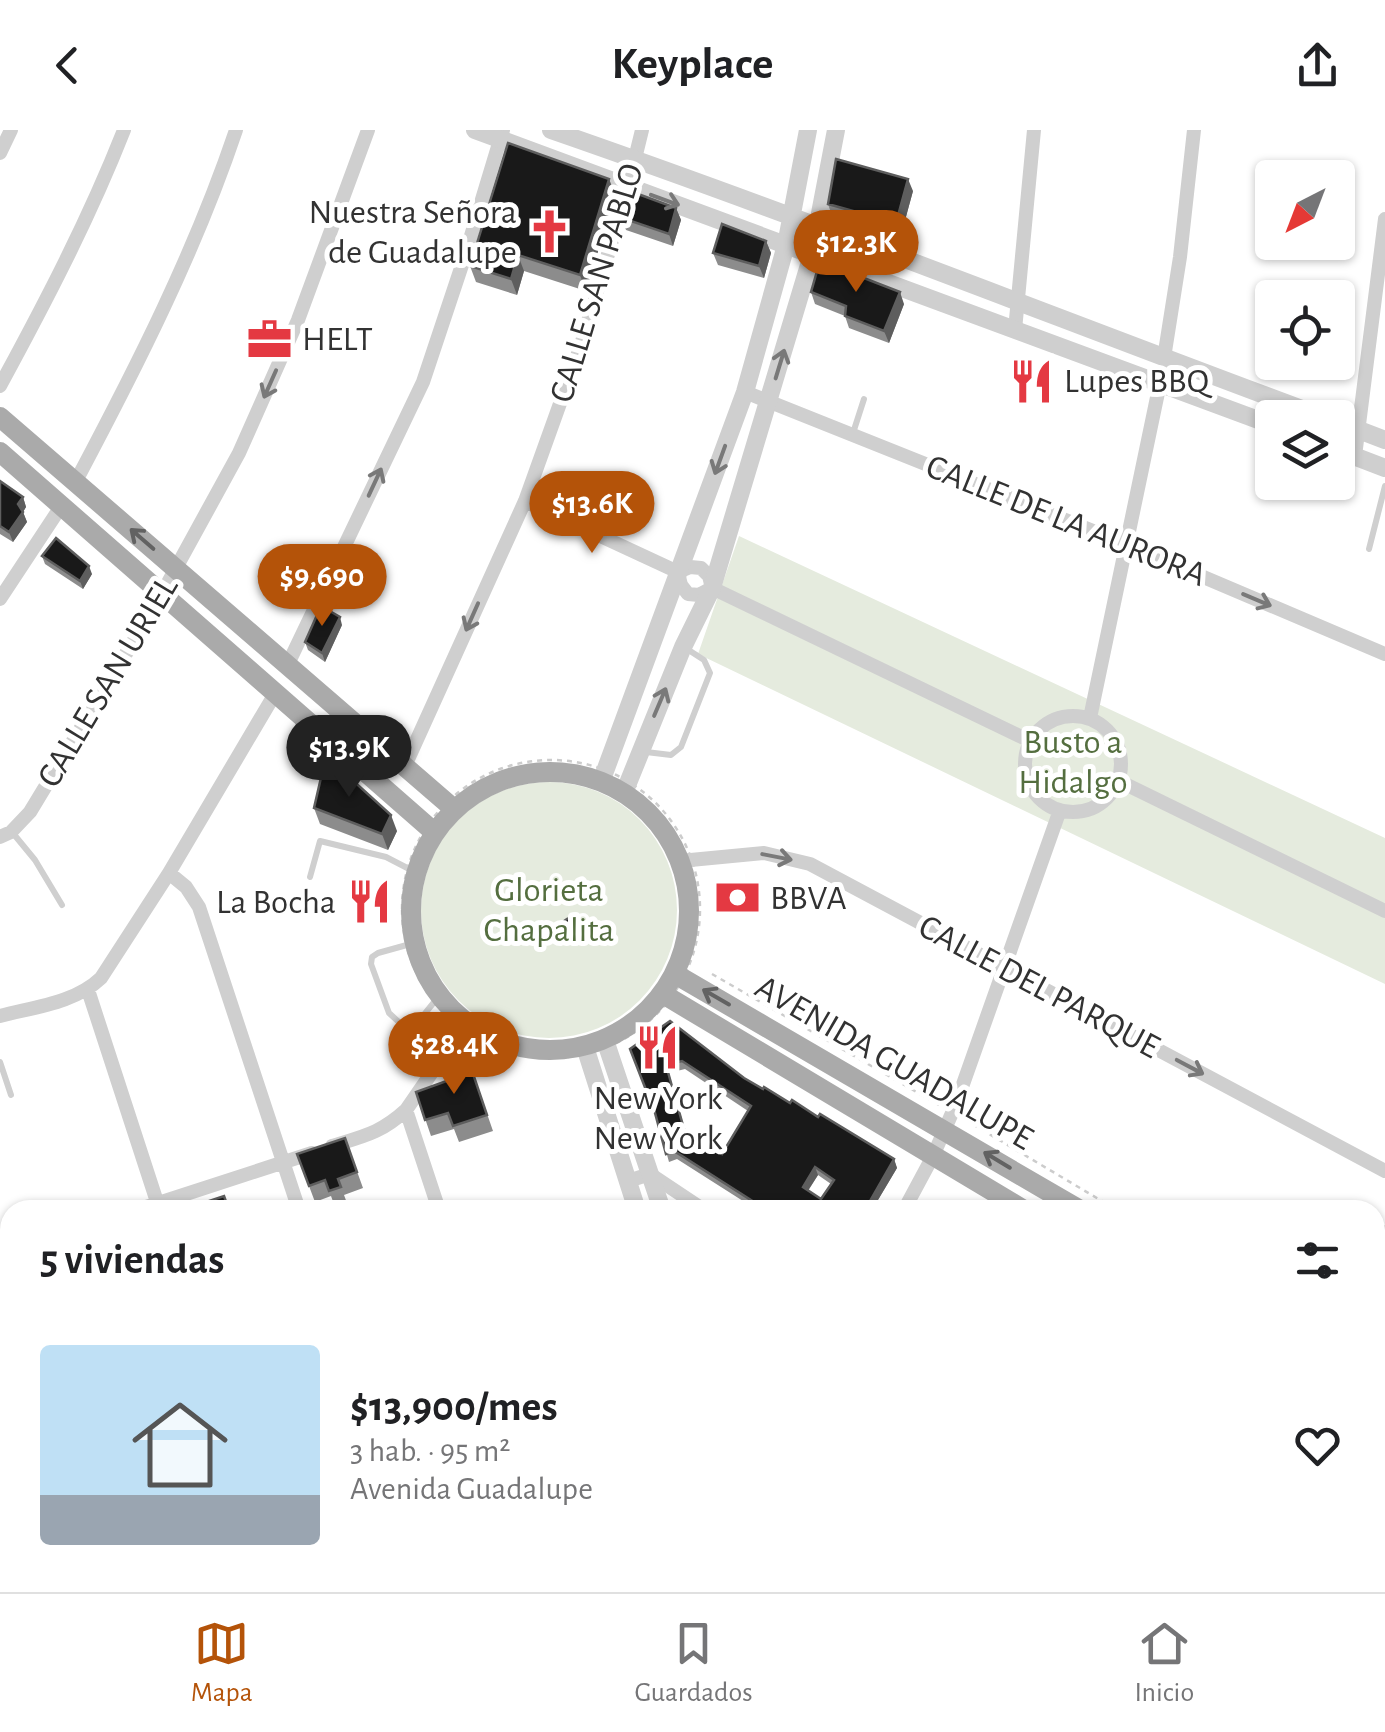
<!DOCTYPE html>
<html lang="es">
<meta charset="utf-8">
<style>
body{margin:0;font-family:"Alegreya Sans",sans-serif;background:#f6f6f6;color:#202124;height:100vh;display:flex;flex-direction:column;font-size:38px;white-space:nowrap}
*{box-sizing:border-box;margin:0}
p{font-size:32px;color:#757577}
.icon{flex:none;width:55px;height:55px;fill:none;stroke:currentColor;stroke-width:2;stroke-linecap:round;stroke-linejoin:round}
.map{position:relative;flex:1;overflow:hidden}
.panel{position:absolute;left:0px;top:1070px;width:1385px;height:392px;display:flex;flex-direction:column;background:#fff;border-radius:30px 30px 0 0;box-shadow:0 2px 8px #0004}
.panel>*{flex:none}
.needle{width:65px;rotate:222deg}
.controls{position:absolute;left:1255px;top:30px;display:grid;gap:20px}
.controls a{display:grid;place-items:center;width:100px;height:100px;border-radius:10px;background:#fff;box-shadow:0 2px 8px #0004;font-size:50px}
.price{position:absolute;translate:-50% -85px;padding:0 22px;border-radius:35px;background:#b45309;color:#fff;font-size:32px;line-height:65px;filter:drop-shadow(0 2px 5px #0008)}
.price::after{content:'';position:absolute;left:50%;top:60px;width:30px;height:22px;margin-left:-15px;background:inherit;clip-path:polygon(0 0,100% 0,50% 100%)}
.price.selected{background:#222;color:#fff}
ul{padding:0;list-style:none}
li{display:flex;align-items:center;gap:30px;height:250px;padding:0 40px}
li+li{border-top:2px solid #e0e0e0}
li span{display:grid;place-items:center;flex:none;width:280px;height:200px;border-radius:10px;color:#555}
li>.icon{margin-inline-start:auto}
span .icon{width:120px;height:120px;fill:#fffc;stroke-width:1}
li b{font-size:42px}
h2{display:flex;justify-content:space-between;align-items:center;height:120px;padding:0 40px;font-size:42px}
header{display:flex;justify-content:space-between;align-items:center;height:130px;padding:0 40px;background:#fff;font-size:45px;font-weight:700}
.tab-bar{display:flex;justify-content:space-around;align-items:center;height:140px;border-top:2px solid #e0e0e0;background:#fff;font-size:28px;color:#757577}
.tab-bar a{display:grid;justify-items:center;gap:5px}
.tab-bar .selected{color:#b45309}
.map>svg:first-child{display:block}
.green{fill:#e5ebde}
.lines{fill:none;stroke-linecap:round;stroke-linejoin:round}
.path{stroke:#ccc;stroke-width:2.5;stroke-dasharray:5 5;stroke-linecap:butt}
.service{stroke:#cfcfcf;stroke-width:6}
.minor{stroke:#cfcfcf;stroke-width:14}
.tertiary{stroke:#cfcfcf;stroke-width:18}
.primary{stroke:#aaa;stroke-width:20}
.trunk{stroke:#a2a2a2;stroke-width:22}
.motorway{stroke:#999;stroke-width:25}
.wall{fill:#8c8c8c;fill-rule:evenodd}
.shaded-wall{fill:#5e5e5e}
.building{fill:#191919;stroke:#5e5e5e;stroke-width:2.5;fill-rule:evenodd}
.oneway{stroke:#797979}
.oneway2{stroke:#626262}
.labels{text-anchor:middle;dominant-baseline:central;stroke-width:10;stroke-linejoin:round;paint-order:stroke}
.poi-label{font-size:35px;fill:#323232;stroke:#fff;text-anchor:start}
.street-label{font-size:35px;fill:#323232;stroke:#fff}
.park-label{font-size:35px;fill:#546e3f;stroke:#fff}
</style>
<header><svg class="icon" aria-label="back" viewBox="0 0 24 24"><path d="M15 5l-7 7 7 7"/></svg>Keyplace<svg class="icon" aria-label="share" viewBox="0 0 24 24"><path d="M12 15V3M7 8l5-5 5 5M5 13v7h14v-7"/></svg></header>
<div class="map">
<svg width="1385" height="1462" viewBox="0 0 1385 1462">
<rect width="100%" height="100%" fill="#fff"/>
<!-- green -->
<path class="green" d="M739 406 1385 708V854L698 524Z
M421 780a128 128 0 1 1 256 0a128 128 0 1 1-256 0Z
M0 1157 10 1187V1452L55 1453 54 1462H0Z"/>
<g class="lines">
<!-- path -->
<path class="path" d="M402 779a149 149 0 1 1 298 0a149 149 0 1 1-298 0Z
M712 844 939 975
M964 989 1117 1080"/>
<!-- service -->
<path class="service" d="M853 303 864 269
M1369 419 1385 356
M646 622 671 625 681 617 710 543 704 530 687 519
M12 702 35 730 62 775
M310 747 320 711 386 727 415 742
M414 813 378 823 372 827 371 834 389 883 440 930
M410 902 439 866
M0 932 11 965
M1375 1384 1385 1389
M159 1456 160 1462"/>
<!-- minor -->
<path class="minor" d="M0 23 11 0
M1015 200 1034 0
M0 256C45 173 89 89 124 0
M745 262 1128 415 1385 524
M1355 326 1385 89
M76 351C136 238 195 122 236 0
M525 371 678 442 690 437 701 438 709 446 712 458 1030 611
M678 443 681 455 688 464 699 465 712 458
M0 469 62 375
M288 534 423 252 464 129 503 0
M1025 634a48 48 0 1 1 96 0a48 48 0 1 1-96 0Z
M1090 588 1160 253 1167 251 1172 243 1170 234 1164 228 1180 127 1194 0
M405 636 525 371 581 215 628 57 642 0
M1119 651 1385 781
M0 707 11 702 30 682 159 469 239 323 298 190 368 0
M680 731 764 723 810 734 1385 1041
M169 743 186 757 199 777 299 1080
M88 860 159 1078
M0 886C34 877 75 873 101 848L169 743 276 562
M406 980 439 1080
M332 1016C364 1006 381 1003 406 980L466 893
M628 1051 650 1044 704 1080
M137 1080 312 1023
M904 1080 933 1026 956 974 1060 680
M1375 1127 1385 1102
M280 1452 283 1462
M422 1452 426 1462
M561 1452 564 1462
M801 1452 813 1462
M1022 1452 1034 1462
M1262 1452 1276 1462
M1225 1462 1230 1452"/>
<!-- tertiary -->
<path class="tertiary" d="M475 0 1272 295
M551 0C811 90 1067 192 1326 288
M1338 292 1385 310
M1338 320 1385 338
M601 652 745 262 786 115 808 0
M624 663 683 517 712 458 812 125 836 0
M605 910 662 1080
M585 917 637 1080
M110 1452 113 1462
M632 1462 637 1452
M661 1462 666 1452"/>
<!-- primary -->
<path class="primary" d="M0 287 454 679
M0 322 434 702
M411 781a139 139 0 1 1 278 0a139 139 0 1 1-278 0Z
M675 844 1080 1080
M663 864 1024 1080
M1375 1255 1385 1261
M1375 1287 1385 1293"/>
<!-- trunk -->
<path class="trunk" d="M0 1116 10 1146"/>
<!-- motorway -->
<path class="motorway" d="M70 1462V1452"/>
</g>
<!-- wall -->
<path class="wall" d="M609 49 615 65 586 161 524 141 517 165 476 152 470 136Z
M913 61 901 105 832 86 828 74Z
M676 78 681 90 673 116 626 100 622 88Z
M766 111 771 123 764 148 718 135 713 123Z
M811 162 904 174 889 213 849 198 845 186 815 174Z
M0 351 23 367 26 377 23 382 27 392 13 412 0 404Z
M42 426 92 444 83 459 45 434Z
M342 495 325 532 308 520 305 512Z
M314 678 397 701 388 720 320 694Z
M562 801 582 802V808L577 814H571L565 809Z
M670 891 744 948 894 1029 897 1038 872 1080 754 1078 677 1029 669 1032 656 985ZM685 939 748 981 722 1024 685 1000 669 943ZM818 1045 831 1054 821 1069 808 1061Z
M468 929 493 1001 459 1012 454 999 431 1006 416 962 455 948Z
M345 1008 363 1058 344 1065 347 1073 335 1077 331 1066 315 1072 297 1024Z
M129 1452H154L152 1457 134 1462H132Z"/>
<!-- shaded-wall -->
<path class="shaded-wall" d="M609 49 615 65 586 161 580 145Z
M908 49 913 61 901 105 896 93Z
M676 78 681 90 673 116 669 104Z
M766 111 771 123 764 148 759 136Z
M518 125 524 141 517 165 511 149Z
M900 162 904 174 889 213 884 201Z
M23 367 26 377 23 382 27 392 13 412 9 402 18 374Z
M89 436 92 444 83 459 80 451Z
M340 487 342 495 325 532 322 523Z
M391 685 397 701 388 720 382 704Z
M579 794 582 808 577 814 574 806Z
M894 1029 897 1038 872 1080H867L866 1078Z
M815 1037 818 1045 805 1065 803 1057Z"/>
<!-- building -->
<path class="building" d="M508 13 609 49 580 145 518 125 511 149 470 136Z
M836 29 908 49 896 93 828 74Z
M630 61 676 78 669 104 622 88Z
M722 94 766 111 759 136 713 123Z
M820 131 900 162 884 201 845 186 846 176 811 162Z
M0 351 23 367 18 374 23 382 9 402 0 396Z
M56 408 89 436 80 451 42 426Z
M321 476 340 487 322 523 305 512Z
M326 626 391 685 382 704 314 678Z
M562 797a9 9 0 1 1 18 0a9 9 0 1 1-18 0Z
M670 891 744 948 763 959 764 957 790 973 792 970 818 987 820 984 894 1029 866 1078 869 1080H756L754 1079 757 1074 674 1021 666 1024 655 983 630 919ZM682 931 751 976 722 1024 684 999 666 935ZM815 1037 834 1050 821 1069 803 1057Z
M468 929 487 985 453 996 448 983 425 990 416 962 455 948 450 935Z
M345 1008 357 1042 338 1049 341 1057 329 1061 325 1050 309 1056 297 1024Z
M224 1066 229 1080H182Z
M173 1452H260L264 1462H176Z
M361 1452H402L405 1462H362L364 1461Z
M440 1452H542L545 1462H443Z
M693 1452H773L785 1462H685Z"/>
<!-- one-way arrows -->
<defs><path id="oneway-shaft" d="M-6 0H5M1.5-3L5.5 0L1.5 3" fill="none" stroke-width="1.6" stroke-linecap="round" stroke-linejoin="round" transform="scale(2.5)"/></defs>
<g class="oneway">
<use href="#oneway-shaft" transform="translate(665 70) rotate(20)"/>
<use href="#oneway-shaft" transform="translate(780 234) rotate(-73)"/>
<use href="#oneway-shaft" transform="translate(270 254) rotate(114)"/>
<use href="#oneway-shaft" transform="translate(720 330) rotate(110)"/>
<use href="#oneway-shaft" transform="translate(375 352) rotate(-65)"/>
<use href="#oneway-shaft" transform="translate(1257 470) rotate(23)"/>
<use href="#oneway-shaft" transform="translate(472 487) rotate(114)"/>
<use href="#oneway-shaft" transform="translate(660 572) rotate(-67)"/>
<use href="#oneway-shaft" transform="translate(777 727) rotate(11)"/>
<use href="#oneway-shaft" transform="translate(1190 937) rotate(28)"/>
</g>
<g class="oneway2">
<use href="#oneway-shaft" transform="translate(142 409) rotate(-139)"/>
<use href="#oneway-shaft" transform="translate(716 867) rotate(-150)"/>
<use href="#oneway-shaft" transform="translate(997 1030) rotate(-149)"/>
</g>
<!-- icons -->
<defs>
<symbol id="church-bare" viewBox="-9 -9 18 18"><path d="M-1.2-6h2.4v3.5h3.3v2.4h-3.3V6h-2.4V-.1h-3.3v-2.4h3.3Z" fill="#e43942" stroke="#fff" stroke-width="2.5" paint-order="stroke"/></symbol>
<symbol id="office-bare" viewBox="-9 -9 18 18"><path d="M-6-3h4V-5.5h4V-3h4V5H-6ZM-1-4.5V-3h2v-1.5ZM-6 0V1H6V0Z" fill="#e43942" stroke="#fff" stroke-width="2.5" paint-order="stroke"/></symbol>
<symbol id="restaurant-bare" viewBox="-9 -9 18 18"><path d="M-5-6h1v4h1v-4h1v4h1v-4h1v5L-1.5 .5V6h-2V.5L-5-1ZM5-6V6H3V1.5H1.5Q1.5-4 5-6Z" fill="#e43942" stroke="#fff" stroke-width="2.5" paint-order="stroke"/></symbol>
<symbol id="bank-bare" viewBox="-9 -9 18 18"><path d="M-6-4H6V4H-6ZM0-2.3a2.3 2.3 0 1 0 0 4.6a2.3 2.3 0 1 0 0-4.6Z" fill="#e43942" stroke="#fff" stroke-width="2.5" paint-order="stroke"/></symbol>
</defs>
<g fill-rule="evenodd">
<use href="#church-bare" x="518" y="70" width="63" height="63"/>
<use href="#office-bare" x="238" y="178" width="63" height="63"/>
<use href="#restaurant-bare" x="1000" y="220" width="63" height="63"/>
<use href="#bank-bare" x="706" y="736" width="63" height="63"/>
<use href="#restaurant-bare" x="338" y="740" width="63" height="63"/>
<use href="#restaurant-bare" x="626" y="886" width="63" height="63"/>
</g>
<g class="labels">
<!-- poi labels -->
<g class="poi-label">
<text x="517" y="82" text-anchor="end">Nuestra Señora<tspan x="517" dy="40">de Guadalupe</tspan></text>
<text x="302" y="209">HELT</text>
<text x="1064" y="251">Lupes BBQ</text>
<text x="770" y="768">BBVA</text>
<text x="336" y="772" text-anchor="end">La Bocha</text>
<text x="658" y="968" text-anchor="middle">New York<tspan x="658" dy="40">New York</tspan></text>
</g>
<!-- street labels -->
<g class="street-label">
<text transform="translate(597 153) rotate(-73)">CALLE SAN PABLO</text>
<text transform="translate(1066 391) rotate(22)">CALLE DE LA AURORA</text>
<text transform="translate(108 552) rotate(-59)">CALLE SAN URIEL</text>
<text transform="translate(1039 857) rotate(28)">CALLE DEL PARQUE</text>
<text transform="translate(894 933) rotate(30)">AVENIDA GUADALUPE</text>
</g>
<!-- park labels -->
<g class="park-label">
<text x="1073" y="612">Busto a<tspan x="1073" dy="40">Hidalgo</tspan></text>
<text x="549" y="760">Glorieta<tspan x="549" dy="40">Chapalita</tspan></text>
</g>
</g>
</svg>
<div class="controls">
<a><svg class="needle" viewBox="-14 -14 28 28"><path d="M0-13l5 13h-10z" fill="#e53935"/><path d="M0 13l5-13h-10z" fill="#757577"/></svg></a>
<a><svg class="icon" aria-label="locate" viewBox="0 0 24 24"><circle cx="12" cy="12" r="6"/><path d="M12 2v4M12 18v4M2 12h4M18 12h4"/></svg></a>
<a><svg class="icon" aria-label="layers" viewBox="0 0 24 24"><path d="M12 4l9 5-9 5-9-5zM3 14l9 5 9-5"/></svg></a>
</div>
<b class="price" style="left:856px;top:165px">$12.3K</b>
<b class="price" style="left:592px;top:426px">$13.6K</b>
<b class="price" style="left:322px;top:499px">$9,690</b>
<b class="price selected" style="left:349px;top:670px">$13.9K</b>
<b class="price" style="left:454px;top:967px">$28.4K</b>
<section class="panel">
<h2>5 viviendas<svg class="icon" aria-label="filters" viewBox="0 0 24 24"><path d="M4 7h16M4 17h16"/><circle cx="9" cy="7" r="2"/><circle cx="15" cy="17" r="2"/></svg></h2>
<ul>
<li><span style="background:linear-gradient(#bfe0f5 75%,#9aa5b1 0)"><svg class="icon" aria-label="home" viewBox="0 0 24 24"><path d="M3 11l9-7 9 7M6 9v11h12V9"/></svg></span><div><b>$13,900/mes</b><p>3 hab. · 95 m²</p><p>Avenida Guadalupe</p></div><svg class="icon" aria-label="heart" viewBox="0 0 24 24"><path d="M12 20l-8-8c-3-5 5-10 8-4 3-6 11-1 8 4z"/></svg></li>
</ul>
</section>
</div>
<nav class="tab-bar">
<a class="selected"><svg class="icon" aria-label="map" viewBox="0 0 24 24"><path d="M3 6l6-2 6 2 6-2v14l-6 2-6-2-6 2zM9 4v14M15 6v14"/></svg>Mapa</a>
<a><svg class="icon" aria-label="saved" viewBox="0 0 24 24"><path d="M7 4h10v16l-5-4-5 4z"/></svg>Guardados</a>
<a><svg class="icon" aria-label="home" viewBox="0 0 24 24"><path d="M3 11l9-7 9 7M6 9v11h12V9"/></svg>Inicio</a>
</nav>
